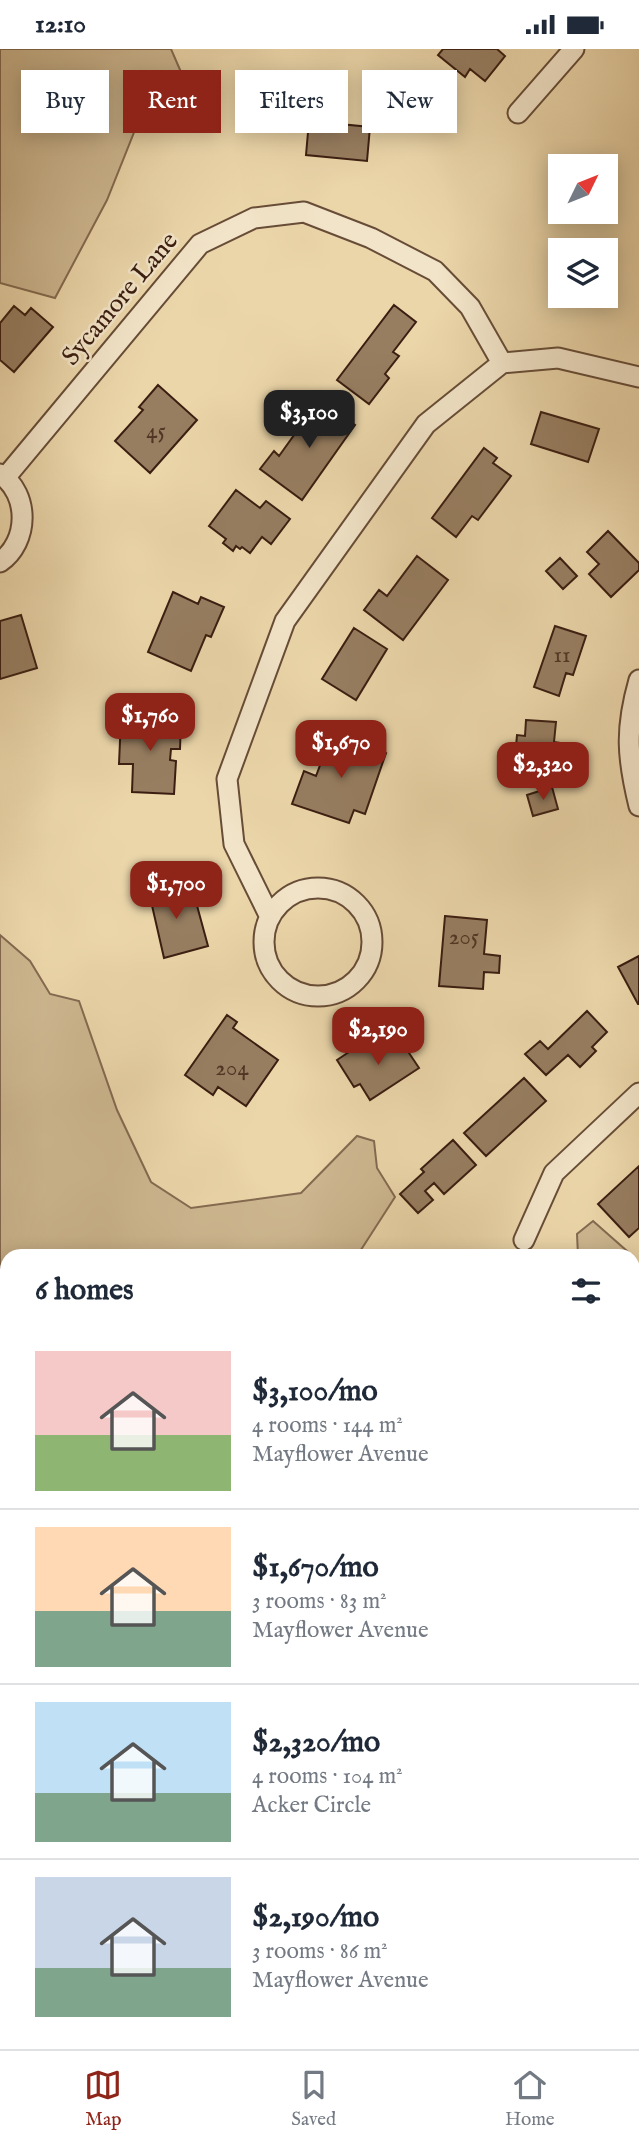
<!DOCTYPE html>
<meta charset="utf-8">
<style>
body{margin:0;font-family:"IM FELL English",serif;background:#f6f6f7;color:#1f2937;height:100vh;display:flex;flex-direction:column;font-size:26px;white-space:nowrap}
*{box-sizing:border-box;margin:0}
p{font-size:23px;color:#747a83}
.icon{flex:none;width:38px;height:38px;fill:none;stroke:currentColor;stroke-width:2;stroke-linecap:round;stroke-linejoin:round}
.map{position:relative;flex:1;overflow:hidden}
.side{position:absolute;left:0px;top:1200px;width:640px;height:800px;display:flex;flex-direction:column;background:#fff;border-radius:21px 21px 0 0;box-shadow:0 4px 18px #0003}
.side>*{flex:none}
.banner{position:absolute;left:21px;top:21px;width:598px;height:63px;display:flex;gap:14px}
.needle{width:46px;rotate:47deg}
.controls{position:absolute;left:548px;top:105px;display:grid;gap:14px}
.controls a{display:grid;place-items:center;width:70px;height:70px;border-radius:0px;background:#fff;box-shadow:0 4px 18px #0003;font-size:35px}
.price{position:absolute;translate:-50% -60px;padding:0 16px;border-radius:14px;background:#8f2418;color:#fff;font-size:23px;line-height:46px;filter:drop-shadow(0 2px 4px #0008)}
.price::after{content:'';position:absolute;left:50%;top:42px;width:21px;height:16px;margin-left:-10px;background:inherit;clip-path:polygon(0 0,100% 0,50% 100%)}
.price.active{background:#222;color:#fff}
ul{padding:0;list-style:none}
li{display:flex;align-items:center;gap:21px;height:175px;padding:0 35px}
li+li{border-top:2px solid #e0e1e3}
li span{display:grid;place-items:center;flex:none;width:196px;height:140px;border-radius:0px;color:#555}
li>.icon{margin-inline-start:auto}
span .icon{width:84px;height:84px;fill:#fffc;stroke-width:1}
li b{font-size:30px}
h2{display:flex;justify-content:space-between;align-items:center;height:84px;padding:0 35px;font-size:30px}
.pill{padding:0 24px;border-radius:0px;background:#fff;box-shadow:0 4px 18px #0003;font-size:24px;line-height:63px}
.pill.active{background:#8f2418;color:#fff}
.status{display:flex;justify-content:space-between;align-items:center;height:49px;padding:0 35px;background:#fff;direction:ltr}
.status svg{height:19px;fill:currentColor}
.menu{display:flex;justify-content:space-around;align-items:center;height:98px;border-top:2px solid #e0e1e3;background:#fff;font-size:19px;color:#747a83}
.menu a{display:grid;justify-items:center;gap:4px}
.menu .active{color:#8f2418}
.map>svg:first-child{display:block}
.green{fill:#cdb790;stroke:#846a50;stroke-width:2}
.water{fill:#af9776;stroke:#81674e;stroke-width:2}
.building{fill:#977e61;stroke:#3b1e11;stroke-width:2}
.lines{fill:none;stroke-linecap:round;stroke-linejoin:round}
.minor-casing{stroke:#674c37;stroke-width:23}
.minor{stroke:#f2e4c8;stroke-width:19}
.labels{text-anchor:middle;dominant-baseline:central;stroke-width:5;stroke-linejoin:round;paint-order:stroke}
.number-label{font-size:23px;fill:#523625}
.street-label{font-size:26px;fill:#3b1e11;stroke:#f2e4c8}
</style>
<div class="status"><b>12:10</b><svg viewBox="0 0 49 12"><path d="M0 12V9h3v3zM5 12V6h3v6zM10 12V3h3v9zM15 12V0h3v12zM26 1h20v11H26zM47 4h2v5h-2z"/></svg></div>
<div class="map">
<svg width="639" height="2000" viewBox="0 0 639 2000">
<rect width="100%" height="100%" fill="#ebd6aa"/>
<filter id="stains"><feTurbulence type="fractalNoise" baseFrequency=".00286" numOctaves="4"/><feColorMatrix values="0 0 0 0 .2 0 0 0 0 .09 0 0 0 0 .02 0 0 0 .5 -.17"/></filter>
<radialGradient id="worn" r=".72"><stop offset=".6" stop-color="#630" stop-opacity="0"/><stop offset="1" stop-color="#630" stop-opacity=".3"/></radialGradient>
<!-- green -->
<path class="green" d="M0 0H171L184 30 145 56 107 151 55 249 0 234Z
M0 886 30 912 50 945 79 952 117 1061 151 1133 191 1159 301 1144 357 1087 374 1092 377 1119 395 1148 357 1207 7 1208V1400L0 1384Z
M593 1172 627 1202 631 1207H578L577 1185Z
M634 1211 639 1218V1661L634 1665Z
M634 1887 639 1892V2000H254L250 1993H634Z"/>
<!-- water -->
<path class="water" d="M0 1384 7 1400V1993H250L254 2000H0Z"/>
<!-- building -->
<path class="building" d="M443 0H497L505 7 485 32 470 20 465 28 438 6Z
M309 72 370 78 367 112 306 106Z
M394 256 416 273 393 303 399 307 385 325 389 329 369 355 337 331Z
M14 257 25 266 31 259 53 278 14 323 0 311V274Z
M158 336 197 371 150 424 115 392 143 361 139 358Z
M320 350 355 376 302 451 260 420 274 402 279 407Z
M541 363 599 380 588 413 531 395Z
M484 399 497 409 493 414 511 427 478 471 472 467 456 488 432 469Z
M236 441 260 459 266 452 290 470 271 495 262 488 250 504 242 498 240 500 236 497 233 502 223 494 226 490 209 477Z
M608 482 639 514V521L611 548 589 525 599 515 587 503Z
M417 507 448 531 403 591 364 561 379 541 387 547Z
M560 509 577 527 563 540 546 522Z
M173 543 198 555 201 548 224 558 211 588 206 586 191 622 148 603Z
M21 566 37 619 0 630V572Z
M555 577 586 587 573 626 566 624 559 647 534 638Z
M354 579 387 600 356 651 322 630Z
M121 669 181 672 180 700H171L170 711 176 712 174 745 132 743 133 715H119Z
M526 671 556 673 554 693 561 694 560 715 525 714V710L515 709 517 686 525 687Z
M337 687 386 704 365 765 354 761 349 774 292 755 304 722 316 727 322 711 318 709 323 694 333 698Z
M552 738 558 760 533 767 527 746Z
M175 832 181 857 196 853 208 897 164 909 148 839Z
M445 867 487 871 484 905 500 907 499 924 484 923 483 940 439 937Z
M639 907V955H638L618 918Z
M587 962 607 983 592 998 596 1002 580 1018 568 1006 546 1026 525 1005 540 992 548 1000Z
M227 966 237 973 233 979 278 1011 246 1057 218 1038 213 1046 185 1026Z
M399 989 419 1019 370 1051 360 1035 354 1038 337 1011 364 993 369 1000 381 993 385 999Z
M524 1029 546 1052 486 1107 464 1084Z
M453 1091 476 1116 444 1145 434 1134 425 1142 433 1151 418 1164 400 1145 424 1123 421 1120Z
M639 1117V1179L629 1188 598 1155Z"/>
<g class="lines">
<defs>
<path id="minor" d="M518 64 574 0
M0 425C30 445 29 493 0 513
M5 429 200 195 254 169 304 163 371 189 435 222 470 258 502 314
M639 631C625 680 627 708 639 757
M264 893a54 54 0 1 1 108 0a54 54 0 1 1-108 0Z
M270 868 234 795 227 730 285 572 426 375 502 314 558 309 639 328
M524 1191 554 1124 639 1044"/>
</defs>
<!-- minor casing -->
<use href="#minor" class="minor-casing"/>
<!-- minor -->
<use href="#minor" class="minor"/>
</g>
<g class="labels">
<!-- number labels -->
<g class="number-label">
<text x="156" y="382">45</text>
<text x="562" y="606">11</text>
<text x="464" y="888">205</text>
<text x="232" y="1019">204</text>
</g>
<!-- street labels -->
<g class="street-label">
<text transform="translate(120 250) rotate(-50)">Sycamore Lane</text>
</g>
</g>
<rect width="100%" height="100%" filter="url(#stains)"/>
<rect width="100%" height="100%" fill="url(#worn)"/>
</svg>
<div class="controls">
<a><svg class="needle" viewBox="-14 -14 28 28"><path d="M0-13l5 13h-10z" fill="#e53935"/><path d="M0 13l5-13h-10z" fill="#747a83"/></svg></a>
<a><svg class="icon" aria-label="layers" viewBox="0 0 24 24"><path d="M12 4l9 5-9 5-9-5zM3 14l9 5 9-5"/></svg></a>
</div>
<b class="price active" style="left:309px;top:401px">$3,100</b>
<b class="price" style="left:150px;top:704px">$1,760</b>
<b class="price" style="left:341px;top:731px">$1,670</b>
<b class="price" style="left:543px;top:753px">$2,320</b>
<b class="price" style="left:176px;top:872px">$1,700</b>
<b class="price" style="left:378px;top:1018px">$2,190</b>
<div class="banner">
<a class="pill">Buy</a>
<a class="pill active">Rent</a>
<a class="pill">Filters</a>
<a class="pill">New</a>
</div>
<section class="side">
<h2>6 homes<svg class="icon" aria-label="filters" viewBox="0 0 24 24"><path d="M4 7h16M4 17h16"/><circle cx="9" cy="7" r="2"/><circle cx="15" cy="17" r="2"/></svg></h2>
<ul>
<li><span style="background:linear-gradient(#f6c9c9 60%,#8fb573 0)"><svg class="icon" aria-label="home" viewBox="0 0 24 24"><path d="M3 11l9-7 9 7M6 9v11h12V9"/></svg></span><div><b>$3,100/mo</b><p>4 rooms · 144 m²</p><p>Mayflower Avenue</p></div></li>
<li><span style="background:linear-gradient(#ffd9b3 60%,#7fa58c 0)"><svg class="icon" aria-label="home" viewBox="0 0 24 24"><path d="M3 11l9-7 9 7M6 9v11h12V9"/></svg></span><div><b>$1,670/mo</b><p>3 rooms · 83 m²</p><p>Mayflower Avenue</p></div></li>
<li><span style="background:linear-gradient(#bfe0f5 65%,#7fa58c 0)"><svg class="icon" aria-label="home" viewBox="0 0 24 24"><path d="M3 11l9-7 9 7M6 9v11h12V9"/></svg></span><div><b>$2,320/mo</b><p>4 rooms · 104 m²</p><p>Acker Circle</p></div></li>
<li><span style="background:linear-gradient(#c9d6e8 65%,#7fa58c 0)"><svg class="icon" aria-label="home" viewBox="0 0 24 24"><path d="M3 11l9-7 9 7M6 9v11h12V9"/></svg></span><div><b>$2,190/mo</b><p>3 rooms · 86 m²</p><p>Mayflower Avenue</p></div></li>
</ul>
</section>
</div>
<nav class="menu">
<a class="active"><svg class="icon" aria-label="map" viewBox="0 0 24 24"><path d="M3 6l6-2 6 2 6-2v14l-6 2-6-2-6 2zM9 4v14M15 6v14"/></svg>Map</a>
<a><svg class="icon" aria-label="saved" viewBox="0 0 24 24"><path d="M7 4h10v16l-5-4-5 4z"/></svg>Saved</a>
<a><svg class="icon" aria-label="home" viewBox="0 0 24 24"><path d="M3 11l9-7 9 7M6 9v11h12V9"/></svg>Home</a>
</nav>
